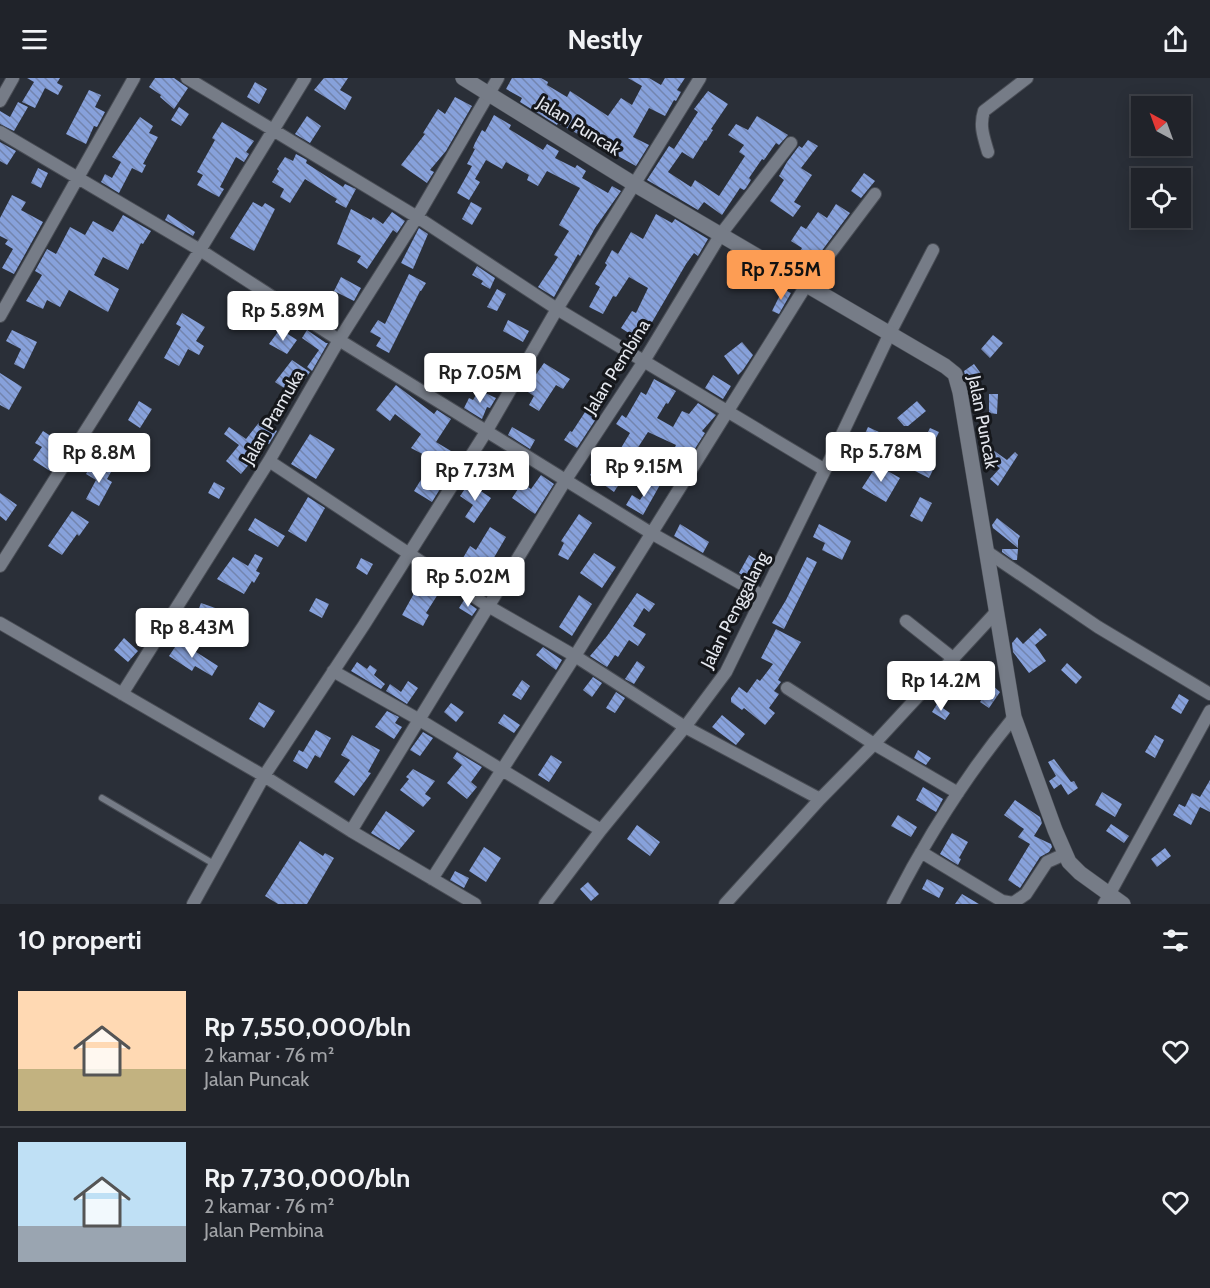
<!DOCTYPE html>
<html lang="id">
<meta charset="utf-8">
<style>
body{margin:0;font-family:Cabin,sans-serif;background:#2d2f36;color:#f1f3f6;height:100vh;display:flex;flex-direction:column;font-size:22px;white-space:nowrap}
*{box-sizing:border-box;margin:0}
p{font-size:20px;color:#a2a4a8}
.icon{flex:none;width:33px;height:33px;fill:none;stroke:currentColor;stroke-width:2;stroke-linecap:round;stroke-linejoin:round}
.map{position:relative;height:826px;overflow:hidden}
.details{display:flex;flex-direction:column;background:#20232a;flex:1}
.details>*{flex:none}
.needle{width:39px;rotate:319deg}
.controls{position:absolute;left:1131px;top:18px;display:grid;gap:12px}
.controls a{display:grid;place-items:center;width:60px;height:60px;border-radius:0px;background:#20232a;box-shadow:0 3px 15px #0003,0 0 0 2px #3d4047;font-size:30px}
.price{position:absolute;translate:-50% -51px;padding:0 14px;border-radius:6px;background:#fff;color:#222;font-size:20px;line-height:39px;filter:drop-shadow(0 2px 3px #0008)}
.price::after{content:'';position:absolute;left:50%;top:36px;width:18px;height:14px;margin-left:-9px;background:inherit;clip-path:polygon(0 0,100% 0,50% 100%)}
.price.active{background:#fd9d54;color:#111}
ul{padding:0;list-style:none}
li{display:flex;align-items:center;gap:18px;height:150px;padding:0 18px}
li+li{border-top:2px solid #3d4047}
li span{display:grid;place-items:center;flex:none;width:168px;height:120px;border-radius:0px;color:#555}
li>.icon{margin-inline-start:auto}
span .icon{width:72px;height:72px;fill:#fffc;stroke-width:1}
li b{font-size:26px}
h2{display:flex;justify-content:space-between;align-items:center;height:72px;padding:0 18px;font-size:26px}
header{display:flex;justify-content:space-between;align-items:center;height:78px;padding:0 18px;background:#20232a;font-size:27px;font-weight:700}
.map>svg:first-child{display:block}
.building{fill:url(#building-back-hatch)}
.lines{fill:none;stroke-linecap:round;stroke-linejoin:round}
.lane-casing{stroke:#494d55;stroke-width:8}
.street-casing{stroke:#494d55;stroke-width:14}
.secondary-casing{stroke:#494d55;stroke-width:16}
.lane{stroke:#767c87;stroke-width:6}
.street{stroke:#767c87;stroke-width:12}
.secondary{stroke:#767c87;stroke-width:15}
.labels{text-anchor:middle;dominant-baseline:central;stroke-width:6;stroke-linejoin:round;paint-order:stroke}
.street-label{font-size:18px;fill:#e4e7ee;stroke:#15171b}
</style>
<header><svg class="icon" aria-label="menu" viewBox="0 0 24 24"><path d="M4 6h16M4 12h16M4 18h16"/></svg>Nestly<svg class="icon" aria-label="share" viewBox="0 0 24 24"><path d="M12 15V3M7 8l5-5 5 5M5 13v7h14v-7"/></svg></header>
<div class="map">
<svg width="1210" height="826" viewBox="0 0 1210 826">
<defs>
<pattern id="building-back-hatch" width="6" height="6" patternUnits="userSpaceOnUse" patternTransform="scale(1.5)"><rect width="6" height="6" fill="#87a1db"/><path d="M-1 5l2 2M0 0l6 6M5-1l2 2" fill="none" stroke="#7385af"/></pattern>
</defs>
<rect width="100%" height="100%" fill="#2a2f38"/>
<!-- building -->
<path class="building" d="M27 0H60L57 5 63 8 58 17 45 10 35 30 22 24 34 4Z
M155 0H174L188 10 174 31 160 19 161 17 149 9Z
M324 0H348L340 12 352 19 345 32 314 12Z
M512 0H541L548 4 547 7 567 19 570 13 608 38 621 20 632 27 642 8 628 0H649L661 7 665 0H685L677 12 681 14 676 23 674 22 665 38 649 30 633 59 649 67 636 88 558 45 557 47 520 24 522 20 506 11Z
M255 4 267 11 259 26 247 19Z
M89 12 101 17 95 29 105 34 97 49 94 48 86 66 66 56Z
M708 13 728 26 711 51 713 52 706 63 705 62 693 81 682 74 668 94 691 109 695 102 719 118 745 78 739 74 744 67 728 57 736 46 748 52 757 38 788 57 779 67 776 65 764 82 762 81 749 100 751 102 746 110 744 112 740 110 722 137 704 124 698 132 647 102 669 68 674 71 698 34 694 31Z
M455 19 472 28 446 73 430 92 434 94 427 105 401 87 425 56 423 55 438 31 445 36Z
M18 24 28 29 14 53 0 46V33L10 39Z
M179 29 189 36 181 48 171 42Z
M494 37 511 47 509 51 543 72 547 66 559 73 555 80 575 90 577 87 586 93 582 100 608 115 612 108 621 113 595 150 580 178 578 176 554 219 538 209 558 179 554 177 569 153 559 147 580 110 547 93 538 108 527 102 529 97 506 84 502 91 486 82 475 101 480 104 469 122 457 115 472 88 467 86 475 71 473 70 475 65 482 52 485 54Z
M307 38 321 48 310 65 295 56Z
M140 39 153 48 149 55 158 59 143 86 146 87 142 95 132 90 119 115 101 104 105 96 112 100 121 84 112 79Z
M222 44 254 63 246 74 249 76 244 84 236 79 220 109 224 111 219 119 197 107 203 97 197 94 215 62 212 60Z
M808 62 818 68 801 90 812 97 794 124 801 128 793 139 770 123 784 102 779 98 787 84 799 68 802 70Z
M0 64 16 73 7 87 0 83Z
M296 76 307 82 306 85 343 109 345 106 356 111 346 130 335 124 337 121 305 101 290 125 280 119 284 111 272 104 279 93 277 91 285 79 293 83Z
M38 90 48 95 41 110 31 105Z
M864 95 875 103 861 120 851 113Z
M12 117 26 124 21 132 43 144 14 196 2 190 13 171 5 166 8 162 0 158V140Z
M253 124 262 129 265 125 275 131 254 173 230 160Z
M471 124 482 130 472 147 462 141Z
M836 126 850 135 806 194 792 185 802 170 791 163 801 148 806 151 818 134 827 140Z
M351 131 371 142 373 139 383 146 392 134 405 143 397 155 393 152 367 191 357 184 361 178 337 166Z
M168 136 195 154 193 158 165 142Z
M656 136 672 145 675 141 708 161 698 178 694 175 686 186 641 263 621 250 632 233 636 235 648 210 629 199 616 219 613 218 603 236 589 229 600 209 595 206 607 187 605 185 612 172 618 176 631 154 643 161Z
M123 137 151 153 143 166 141 165 128 192 103 179 94 197 119 211 108 234 69 212 60 229 47 222 43 231 26 223 42 197 35 193 47 171 56 176 70 149 85 157 93 143 113 154Z
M419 150 428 156 413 191 401 185Z
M477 188 495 200 490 211 481 206 483 203 472 197Z
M409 196 426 205 421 213H420L389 275 376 268 381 260 370 254 378 242 385 246Z
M341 199 361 210 354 223 334 213Z
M497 211 506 216 497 233 487 229Z
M783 211 791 215 779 236 772 233Z
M182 235 205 249 196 263 204 268 199 277 188 271 179 288 164 280 181 249 176 246Z
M508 242 529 253 523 264 503 253Z
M280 251 297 262 287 276 269 266Z
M12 252 37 264 24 291 14 286 21 271 6 263Z
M307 252 326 265H328L312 293 307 289 319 272 302 260Z
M993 257 1003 265 990 280 981 271Z
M742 264 753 277 743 292 738 297 724 278Z
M292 282 310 294 300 308 296 305 290 314 275 304Z
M544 285 570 301 563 311 556 307 539 333 529 327 534 318 525 312Z
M974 286 982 297V300L972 308 966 301 964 293Z
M439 288 449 294 438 313 428 307Z
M0 295 22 309 9 332 0 327Z
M713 297 731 308 723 321 705 310Z
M654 301 676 313 668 326 666 325 657 340 673 349 682 333 689 336 698 325 716 337 702 353 705 355 680 394 666 386 676 367 648 354 635 374 639 377 634 385 618 375 630 355 616 346 622 337 626 340 641 314 646 317Z
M396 307 434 336 437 332 451 341 436 364 461 379 450 396 443 392 445 388 411 370 421 356 395 336 390 343 376 332Z
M479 312 496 320 490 330 487 329 482 341 464 330 469 320 473 322Z
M989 316H998L997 336 989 335Z
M139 323 152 331 140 350 128 342Z
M917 323 926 333 908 348H904L897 340Z
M587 331 598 338 577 370 564 362 570 353 572 354Z
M261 342 277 353 269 366 267 365 241 396 226 383 239 367 224 356 229 349 246 361Z
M512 349 535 362 530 371 508 357Z
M868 349 892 360 888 368 879 364 870 381 849 370 854 360 861 364Z
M930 350 939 354 928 376 921 368Z
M43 353 66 368 50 393 33 382 42 369 35 365Z
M310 356 335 371 316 401 291 386Z
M993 372 1007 382 1015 374 1018 377 998 408 990 401 1000 390 987 382Z
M922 373 932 378 927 389 933 392 929 400 913 392Z
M502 374 525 387 515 405 491 391Z
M93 384 111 394 107 401 112 404 99 428 86 421 96 402 86 396Z
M597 386 621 403 614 414 590 397Z
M877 387 900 400 886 424 862 410Z
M541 397 554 406 535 436 512 420 522 405 531 411Z
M422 400 440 411 432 424 414 413Z
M654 400 661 405 643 437 626 427 632 417 640 422Z
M214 404 225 410 219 421 208 415Z
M469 405 491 420 474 445 465 439 473 427 460 418Z
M0 415 17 427 6 443 0 438Z
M308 419 325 430 306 464 288 453Z
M920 419 932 425 922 444 910 438Z
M72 433 89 444 79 458 77 456 62 477 48 468Z
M579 436 592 445 568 482 558 477 564 465 561 463Z
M255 440 285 458 278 469 248 452Z
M997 440 1020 458 1018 462V470L993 450 992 447Z
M680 446 709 464 703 475 674 458Z
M819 446 851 463 842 482 822 472 825 465 813 459Z
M490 449 506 459 492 483 502 490 488 513 479 507 487 494 463 480 470 468 476 472Z
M1002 471H1018L1017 482H1013L1002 474Z
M594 475 616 489 602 510 580 495Z
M255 476 263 480 256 493 260 495 254 505 252 503 244 516 217 501 233 479 248 488Z
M749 477 765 487 756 505 739 495Z
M807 479 817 484 784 551 772 545 786 522Z
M361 480 373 486 367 497 356 490Z
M422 501 440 513 426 535 429 537 423 548 402 537Z
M637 515 655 526 649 534 644 530 633 548 646 556 638 568 629 562 618 579 615 577 607 589 590 578 607 558Z
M579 517 592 526 572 558 559 549Z
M316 520 329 526 322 540 309 533Z
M464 522 477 531 472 538 459 530Z
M201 525 221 532 213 552 194 544Z
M1040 550 1047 557 1035 567 1046 583 1029 595 1013 574 1012 565 1017 559 1023 566Z
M776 551 801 564 778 602 781 604 774 613 779 616 769 630 775 635 765 647 744 630 742 632 731 624V620L739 609 747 615 757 601 760 603 773 586 761 580Z
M124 560 138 573 128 584 114 572Z
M179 563 218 588 212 598 195 588 192 593 169 578Z
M543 569 562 582 556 592 536 577Z
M637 583 645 589 634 606 625 601Z
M357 584 367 591 370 587 377 592 374 597 385 606 381 611 351 593Z
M1067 585 1082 599 1076 606 1061 592Z
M593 599 602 605 592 619 583 612Z
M522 602 530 608 521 622 512 617Z
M408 603 418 610 407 626 386 613 390 606 401 614Z
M992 607 1000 614 989 630 980 624Z
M616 614 625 620 615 635 606 630Z
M1179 616 1189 622 1181 636 1171 630Z
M259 624 275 633 264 650 249 641Z
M451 625 464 634 456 644 444 634Z
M937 626 950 635 945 642 932 634Z
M387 633 399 639 395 645 402 649 394 661 375 649Z
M504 636 520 647 514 655 498 645Z
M722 637 745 656 736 667 712 649Z
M316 652 331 660 320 680 315 677 307 691 293 683 299 672 303 674Z
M423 654 433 660 420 678 410 672Z
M352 657 380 672 368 694 371 695 354 718 334 704 350 682 341 677Z
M1155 657 1164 662 1155 680 1145 674Z
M918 672 931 680 926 687 914 680Z
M457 674 482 689 471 704 477 709 467 721 447 705 462 687 453 680Z
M551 677 562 684 549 704 538 697Z
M1054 681 1071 704 1074 703 1078 710 1068 717 1061 706 1054 711 1049 703 1056 698 1048 684Z
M413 691 435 703 425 716 431 720 423 729 400 712 409 701 406 699Z
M1210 702V734L1200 729 1191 747 1173 737 1179 726 1185 729 1192 715 1200 719Z
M923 709 943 721 936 734 916 722Z
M1102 714 1122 726 1115 739 1095 727Z
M1015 722 1040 739 1042 745 1034 758 1051 766 1052 769 1049 774 1040 779 1020 810 1008 802 1030 766 1018 759 1024 751 1004 737Z
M386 733 415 753 399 772 371 755Z
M898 737 917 749 911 759 891 748Z
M1111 746 1129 758 1124 765 1106 753Z
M637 747 660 764 650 778 627 761Z
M952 755 968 764 959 780 961 781 958 787 940 776Z
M300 763 323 778 325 775 334 780 307 826H278L265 818Z
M484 769 501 780 486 804 469 793Z
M1165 770 1171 778 1157 789 1151 781Z
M455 793 469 800 464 810 450 802Z
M927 801 944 810 939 820 922 811Z
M588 804 599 816 591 823 580 811Z
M962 816 979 826H955Z"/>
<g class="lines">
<defs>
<path id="lane" d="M102 720 214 786"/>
<path id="street" d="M187 0 417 139 557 231 825 392
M0 23 13 0
M0 54 200 172 339 262 651 455 763 518
M988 74C984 60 979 48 984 33L1027 0
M0 238 134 0
M269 383 488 528 575 578 685 649 820 721
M986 473 1098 549 1210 616
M0 488 200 172 305 0
M906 543 954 581
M0 545 264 698 351 753 475 826
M333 593 418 641 601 752
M787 610 874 666 958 715
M122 616 269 383 339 262 417 139 498 0
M351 753 565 403 644 283 721 156 791 65
M921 774 1002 823 1013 825 1026 816 1047 784 1065 776
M432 801 575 578 807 206 875 116
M193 826 264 698 364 547 486 354 557 231 700 0
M545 826 601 752 685 649 726 594 825 392 890 255 933 172
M725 826 820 721 874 666 997 533
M893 826C926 761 968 695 1014 639
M1104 826 1210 633"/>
<path id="secondary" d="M463 0 634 106 945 288 955 296 960 314 1014 639 1055 752 1069 784 1080 795 1123 826"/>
</defs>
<!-- lane casing -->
<use href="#lane" class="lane-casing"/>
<!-- street casing -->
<use href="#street" class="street-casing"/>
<!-- secondary casing -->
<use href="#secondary" class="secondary-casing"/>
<!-- lane -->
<use href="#lane" class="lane"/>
<!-- street -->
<use href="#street" class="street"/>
<!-- secondary -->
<use href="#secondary" class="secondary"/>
</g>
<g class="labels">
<!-- street labels -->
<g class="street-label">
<text transform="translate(579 48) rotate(32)">Jalan Puncak</text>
<text transform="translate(617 289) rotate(-58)">Jalan Pembina</text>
<text transform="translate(273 339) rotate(-60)">Jalan Pramuka</text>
<text transform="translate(983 344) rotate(79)">Jalan Puncak</text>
<text transform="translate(735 532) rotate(-63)">Jalan Penggalang</text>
</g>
</g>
</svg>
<div class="controls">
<a><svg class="needle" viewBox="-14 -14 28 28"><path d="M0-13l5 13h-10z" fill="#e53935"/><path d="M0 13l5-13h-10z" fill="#a2a4a8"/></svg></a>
<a><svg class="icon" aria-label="locate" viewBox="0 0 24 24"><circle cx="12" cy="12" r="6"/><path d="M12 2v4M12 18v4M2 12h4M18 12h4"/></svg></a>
</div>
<b class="price active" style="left:781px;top:223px">Rp 7.55M</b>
<b class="price" style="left:283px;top:264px">Rp 5.89M</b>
<b class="price" style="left:480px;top:326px">Rp 7.05M</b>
<b class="price" style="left:881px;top:405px">Rp 5.78M</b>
<b class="price" style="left:99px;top:406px">Rp 8.8M</b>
<b class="price" style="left:644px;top:420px">Rp 9.15M</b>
<b class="price" style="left:475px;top:424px">Rp 7.73M</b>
<b class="price" style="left:468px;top:530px">Rp 5.02M</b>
<b class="price" style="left:192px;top:581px">Rp 8.43M</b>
<b class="price" style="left:941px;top:634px">Rp 14.2M</b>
</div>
<section class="details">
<h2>10 properti<svg class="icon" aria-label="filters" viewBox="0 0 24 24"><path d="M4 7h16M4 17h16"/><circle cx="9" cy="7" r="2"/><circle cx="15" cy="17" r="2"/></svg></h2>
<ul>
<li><span style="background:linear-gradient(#ffd9b3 65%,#c2b280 0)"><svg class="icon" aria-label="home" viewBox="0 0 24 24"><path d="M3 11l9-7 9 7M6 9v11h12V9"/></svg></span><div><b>Rp 7,550,000/bln</b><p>2 kamar · 76 m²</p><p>Jalan Puncak</p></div><svg class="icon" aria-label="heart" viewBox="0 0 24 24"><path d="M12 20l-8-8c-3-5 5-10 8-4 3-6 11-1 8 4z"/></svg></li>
<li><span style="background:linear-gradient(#bfe0f5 70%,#9aa5b1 0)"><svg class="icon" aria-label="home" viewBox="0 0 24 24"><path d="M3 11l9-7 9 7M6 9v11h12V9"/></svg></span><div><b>Rp 7,730,000/bln</b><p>2 kamar · 76 m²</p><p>Jalan Pembina</p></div><svg class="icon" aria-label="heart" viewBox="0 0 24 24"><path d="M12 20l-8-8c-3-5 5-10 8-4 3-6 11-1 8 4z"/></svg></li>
</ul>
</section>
